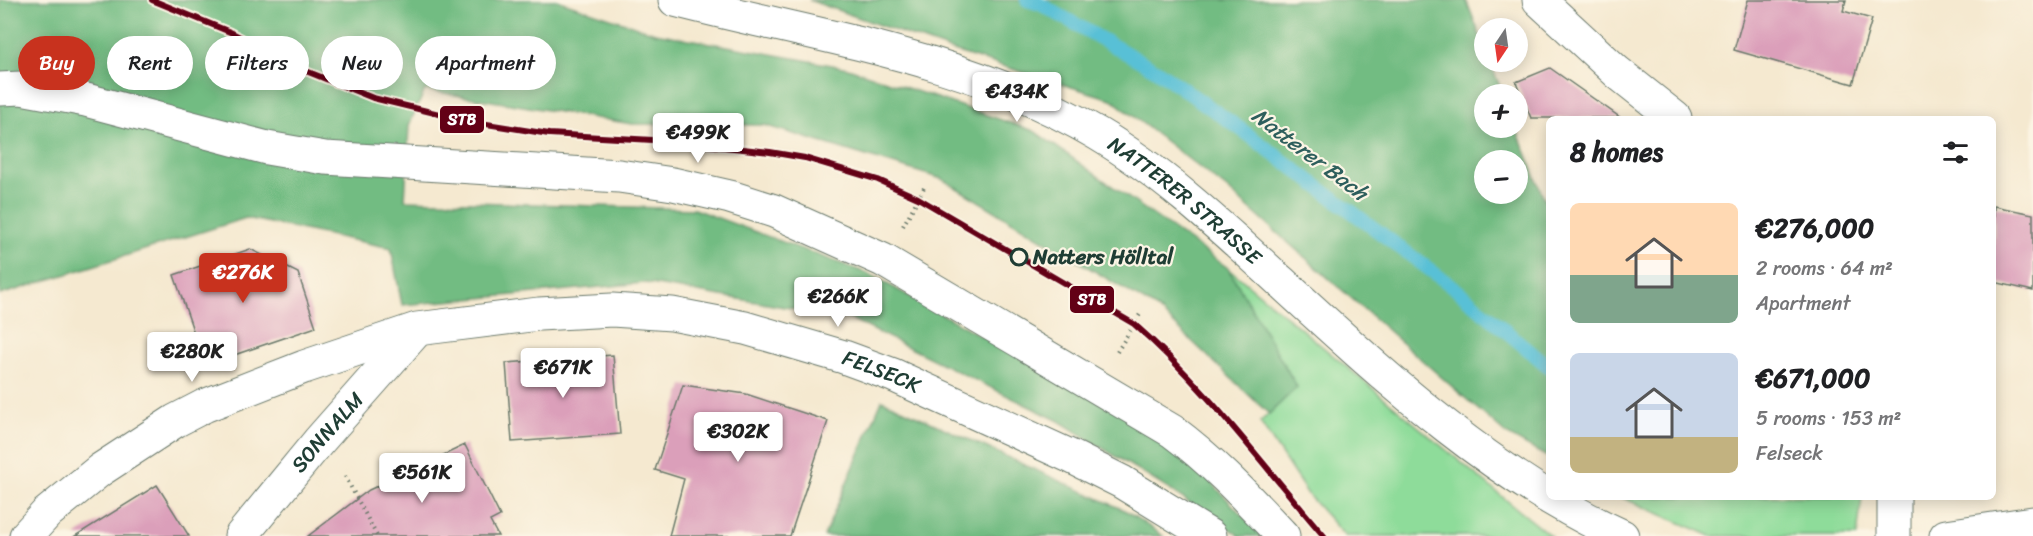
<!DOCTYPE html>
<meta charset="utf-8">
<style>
body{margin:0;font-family:Sriracha,sans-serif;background:#f2f2f2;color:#202124;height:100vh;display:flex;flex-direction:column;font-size:22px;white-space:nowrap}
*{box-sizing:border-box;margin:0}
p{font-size:20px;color:#757577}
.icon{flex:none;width:33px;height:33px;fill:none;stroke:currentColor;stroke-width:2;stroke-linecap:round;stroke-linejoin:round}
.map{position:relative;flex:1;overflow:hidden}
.side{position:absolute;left:1546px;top:116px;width:450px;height:384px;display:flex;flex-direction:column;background:#fff;border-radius:9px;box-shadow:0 3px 15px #0003}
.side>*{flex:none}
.hud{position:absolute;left:18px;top:36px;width:570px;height:54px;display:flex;gap:12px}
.needle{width:39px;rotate:193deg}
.tools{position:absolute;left:1474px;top:18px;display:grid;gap:12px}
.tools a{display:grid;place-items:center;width:54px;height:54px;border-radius:50%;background:#fff;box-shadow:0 3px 15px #0003;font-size:30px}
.price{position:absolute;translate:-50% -51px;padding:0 14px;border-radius:6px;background:#fff;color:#222;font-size:20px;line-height:39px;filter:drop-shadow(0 2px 3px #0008)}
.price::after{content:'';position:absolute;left:50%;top:36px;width:18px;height:14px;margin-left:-9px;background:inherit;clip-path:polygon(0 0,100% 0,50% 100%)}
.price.current{background:#c8321e;color:#fff}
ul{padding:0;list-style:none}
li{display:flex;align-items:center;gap:18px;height:150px;padding:0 24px}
li span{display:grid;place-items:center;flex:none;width:168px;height:120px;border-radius:9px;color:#555}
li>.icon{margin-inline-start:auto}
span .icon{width:72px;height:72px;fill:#fffc;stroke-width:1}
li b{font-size:26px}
h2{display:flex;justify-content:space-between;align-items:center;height:72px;padding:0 24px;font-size:26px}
.chip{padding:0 21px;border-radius:27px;background:#fff;box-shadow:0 3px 15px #0003;font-size:21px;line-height:54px}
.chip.current{background:#c8321e;color:#fff}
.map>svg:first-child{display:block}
.green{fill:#8edc9a;stroke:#568c67;stroke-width:1.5}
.forest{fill:#72bc82;stroke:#487c5b;stroke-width:1.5;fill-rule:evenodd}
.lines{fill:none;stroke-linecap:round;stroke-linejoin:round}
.stream{stroke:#58c0d6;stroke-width:14}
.building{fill:#db9fba}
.minor-casing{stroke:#6a796b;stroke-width:35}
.tertiary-casing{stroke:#6a796b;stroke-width:35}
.path{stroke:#6a796b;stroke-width:4;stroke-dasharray:1.5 4.5;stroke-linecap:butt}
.minor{stroke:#fff;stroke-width:33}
.tertiary{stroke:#fff;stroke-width:33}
.tram-1-casing{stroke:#fcf5e5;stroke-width:10}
.tram-1{stroke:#630016;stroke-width:6}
.stop-dot{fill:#fcf5e5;stroke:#1f3d34;stroke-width:3}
.labels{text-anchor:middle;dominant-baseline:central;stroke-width:4.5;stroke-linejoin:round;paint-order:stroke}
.street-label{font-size:21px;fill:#1f3d34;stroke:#fcf5e5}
.stop-label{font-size:21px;font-weight:bold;fill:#1f3d34;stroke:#fcf5e5;text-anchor:start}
.water-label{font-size:22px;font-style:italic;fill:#2d5e5c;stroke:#fcf5e5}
.line-badge{stroke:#fcf5e5;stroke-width:2}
.badge-label{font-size:16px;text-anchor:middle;font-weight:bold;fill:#fff}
</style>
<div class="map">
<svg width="2033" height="536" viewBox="0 0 2033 536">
<rect width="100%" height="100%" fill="#fcf5e5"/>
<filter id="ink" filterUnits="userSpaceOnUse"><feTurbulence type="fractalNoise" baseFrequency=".0167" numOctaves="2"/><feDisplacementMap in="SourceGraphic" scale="12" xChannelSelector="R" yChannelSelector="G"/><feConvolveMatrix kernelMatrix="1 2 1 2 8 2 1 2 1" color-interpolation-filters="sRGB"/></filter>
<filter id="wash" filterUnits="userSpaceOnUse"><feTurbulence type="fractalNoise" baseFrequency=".008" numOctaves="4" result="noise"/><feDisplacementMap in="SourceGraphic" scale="24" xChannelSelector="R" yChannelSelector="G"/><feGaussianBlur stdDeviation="1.35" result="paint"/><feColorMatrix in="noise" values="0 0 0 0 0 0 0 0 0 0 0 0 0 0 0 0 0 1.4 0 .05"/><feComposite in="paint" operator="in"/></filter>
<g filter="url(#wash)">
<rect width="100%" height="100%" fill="#f5e9d0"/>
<!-- green -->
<path class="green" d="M1228 268 1511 504 1551 536H1345L1309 496 1260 422 1297 387Z
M1621 497 1862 496V497L1857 536H1711Z"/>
<!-- forest -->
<path class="forest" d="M0 0H557L655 33 848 68 1034 131 1228 268 1297 387 1269 414 1159 310 942 179 764 125 632 124 425 90 409 125 405 200 694 209 869 274 1173 442 1262 536H1240L1170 490 1059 421 849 318 645 283 402 305 391 248 246 218 0 295Z
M809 0H1466L1485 48V62H1490L1503 94H1485V128H1516L1549 211V458L1506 434 1227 189 1111 99 950 50ZM1485 160H1518V194H1485Z
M882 400 1126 511 1163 536H824Z"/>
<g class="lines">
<!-- stream -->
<path class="stream" d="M1027 0 1040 4 1156 70 1242 130 1457 290 1550 368"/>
</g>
<g id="blocks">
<!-- building -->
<path class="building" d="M1748 0H1846L1843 11 1872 19 1853 84 1734 50Z
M1550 68 1621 118H1531L1516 82Z
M1994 206 2033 214V291L1994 282Z
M250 249 298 273 316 327 205 365 174 275Z
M613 355 620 434 512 442 506 363Z
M683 385 746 394 828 421 790 536H669L684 479 655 470Z
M465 445 500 516 490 521 498 536H308L369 490Z
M157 485 189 536H75Z"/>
</g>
</g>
<g filter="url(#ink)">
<use href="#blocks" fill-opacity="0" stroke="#6a796b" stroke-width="1.5"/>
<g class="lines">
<defs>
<g id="minor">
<path d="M1539 0 1617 72 1675 118"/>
<path d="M0 89 21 88 86 100 267 148 325 158 619 176 673 184 730 197 774 211 883 260 1172 431C1214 462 1247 498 1283 536"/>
<path id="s1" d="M26 536 47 513 100 470 175 421 204 406 304 367 417 329 539 314 612 310 672 314 745 328 844 357 893 375 1072 457 1122 482 1210 536"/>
<path id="s2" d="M241 536 319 441 416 331"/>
<path d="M1894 536V496"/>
<path d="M1946 536 2033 523"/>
</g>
<g id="tertiary">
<path id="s3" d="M675 0C818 37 969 57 1098 134 1165 174 1222 228 1280 281 1385 377 1492 477 1622 536"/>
</g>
</defs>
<!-- minor casing -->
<use href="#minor" class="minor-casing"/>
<!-- tertiary casing -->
<use href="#tertiary" class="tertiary-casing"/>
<!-- path -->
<path class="path" d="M903 226 926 184
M1117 352 1142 311
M345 476 377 536"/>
<!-- minor -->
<use href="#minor" class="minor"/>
<!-- tertiary -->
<use href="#tertiary" class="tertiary"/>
<defs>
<path id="tram-1" d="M152 0 230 32 306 71 373 98 468 121 549 134 670 141 770 152 805 158 878 180 918 198 1134 324C1206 387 1262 464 1324 536"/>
</defs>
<!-- tram-1 casing -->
<use href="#tram-1" class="tram-1-casing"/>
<!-- tram-1 -->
<use href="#tram-1" class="tram-1"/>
</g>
</g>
<!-- markers -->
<circle class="stop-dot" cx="1019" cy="257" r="8"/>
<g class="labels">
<!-- street labels -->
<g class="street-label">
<text stroke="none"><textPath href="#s3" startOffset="555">NATTERER STRASSE</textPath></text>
<text stroke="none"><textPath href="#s1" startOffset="922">FELSECK</textPath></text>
<text stroke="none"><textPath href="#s2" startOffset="135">SONNALM</textPath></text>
</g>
<!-- stop labels -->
<g class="stop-label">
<text x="1033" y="257">Natters Hölltal</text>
</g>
<!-- water labels -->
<g class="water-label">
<text transform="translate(1310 154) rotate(37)">Natterer Bach</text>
</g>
</g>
<g class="line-badge">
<rect x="439" y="105" width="46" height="29" rx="6" fill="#630016"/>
<rect x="1069" y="285" width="46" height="29" rx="6" fill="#630016"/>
</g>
<g class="badge-label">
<text x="462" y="125">STB</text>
<text x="1092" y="305">STB</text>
</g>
</svg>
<div class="tools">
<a><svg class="needle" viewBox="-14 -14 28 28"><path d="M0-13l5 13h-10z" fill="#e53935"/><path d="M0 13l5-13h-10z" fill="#757577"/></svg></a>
<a>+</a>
<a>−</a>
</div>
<b class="price" style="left:1017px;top:123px">€434K</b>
<b class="price" style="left:698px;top:164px">€499K</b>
<b class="price current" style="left:243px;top:304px">€276K</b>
<b class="price" style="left:838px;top:328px">€266K</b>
<b class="price" style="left:192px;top:383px">€280K</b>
<b class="price" style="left:563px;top:399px">€671K</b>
<b class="price" style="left:738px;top:463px">€302K</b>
<b class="price" style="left:422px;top:504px">€561K</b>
<div class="hud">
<a class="chip current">Buy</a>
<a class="chip">Rent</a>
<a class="chip">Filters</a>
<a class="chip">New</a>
<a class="chip">Apartment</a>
</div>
<section class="side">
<h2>8 homes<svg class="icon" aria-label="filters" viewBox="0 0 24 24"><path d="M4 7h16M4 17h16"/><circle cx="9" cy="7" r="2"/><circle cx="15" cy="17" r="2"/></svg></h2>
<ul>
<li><span style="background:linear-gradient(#ffd9b3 60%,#7fa58c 0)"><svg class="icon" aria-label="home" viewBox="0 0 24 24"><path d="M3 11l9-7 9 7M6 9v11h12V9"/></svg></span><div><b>€276,000</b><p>2 rooms · 64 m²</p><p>Apartment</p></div></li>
<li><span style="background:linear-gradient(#c9d6e8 70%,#c2b280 0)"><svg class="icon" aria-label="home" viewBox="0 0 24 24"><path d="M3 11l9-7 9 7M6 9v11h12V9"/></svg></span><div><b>€671,000</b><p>5 rooms · 153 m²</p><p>Felseck</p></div></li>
</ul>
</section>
</div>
